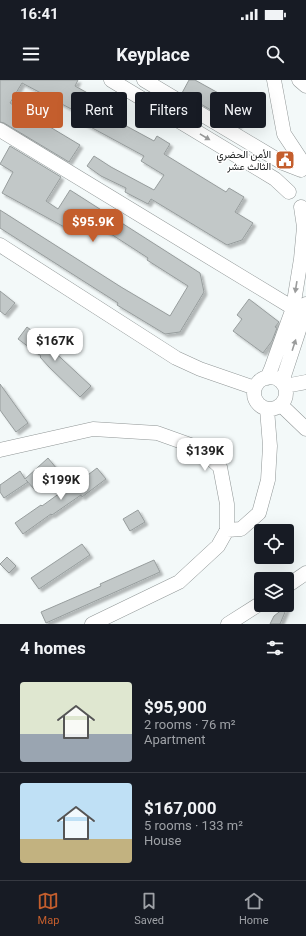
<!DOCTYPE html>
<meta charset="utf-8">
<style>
body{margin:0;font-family:Roboto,Vazirmatn,sans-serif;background:#242831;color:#f1f3f6;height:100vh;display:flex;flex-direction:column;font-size:15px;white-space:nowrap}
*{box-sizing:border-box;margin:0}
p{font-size:13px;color:#9ea1a6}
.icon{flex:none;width:22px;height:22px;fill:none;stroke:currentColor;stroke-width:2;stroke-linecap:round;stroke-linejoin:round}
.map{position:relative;height:544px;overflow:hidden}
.details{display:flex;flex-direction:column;background:#171b24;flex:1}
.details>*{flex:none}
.guide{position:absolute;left:12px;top:12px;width:282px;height:36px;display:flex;gap:8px}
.fabs{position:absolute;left:254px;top:444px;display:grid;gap:8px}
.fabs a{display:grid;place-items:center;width:40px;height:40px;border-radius:4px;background:#171b24;box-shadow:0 4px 16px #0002;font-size:20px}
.price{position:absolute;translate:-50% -34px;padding:0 9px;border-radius:8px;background:#fff;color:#222;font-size:13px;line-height:26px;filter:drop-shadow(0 1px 2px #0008)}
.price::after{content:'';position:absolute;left:50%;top:24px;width:12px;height:9px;margin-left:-6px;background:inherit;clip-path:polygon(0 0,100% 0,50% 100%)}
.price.active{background:#c45e2d;color:#fff}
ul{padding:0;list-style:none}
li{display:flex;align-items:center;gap:12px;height:100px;padding:0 20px}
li+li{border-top:1px solid #363941}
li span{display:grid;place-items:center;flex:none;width:112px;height:80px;border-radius:4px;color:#555}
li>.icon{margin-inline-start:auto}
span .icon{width:48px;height:48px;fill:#fffc;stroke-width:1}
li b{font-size:17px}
h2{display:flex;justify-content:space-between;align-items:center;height:48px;padding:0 20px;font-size:17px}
.pill{padding:0 14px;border-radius:4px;background:#171b24;box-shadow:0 4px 16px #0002;font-size:14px;line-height:36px}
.pill.active{background:#c45e2d;color:#fff}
.status{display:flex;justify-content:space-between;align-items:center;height:28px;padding:0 20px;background:#171b24;direction:ltr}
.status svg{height:11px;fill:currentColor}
header{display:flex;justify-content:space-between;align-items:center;height:52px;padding:0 20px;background:#171b24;font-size:18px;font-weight:700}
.tabs{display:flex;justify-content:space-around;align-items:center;height:56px;border-top:1px solid #363941;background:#171b24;font-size:11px;color:#9ea1a6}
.tabs a{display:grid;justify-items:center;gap:2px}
.tabs .active{color:#c45e2d}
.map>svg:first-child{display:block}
.building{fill:#c2c8c8;stroke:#979d9d;filter:url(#shadow)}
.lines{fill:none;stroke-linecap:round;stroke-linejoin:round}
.minor-casing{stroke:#909696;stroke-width:15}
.minor{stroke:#fff;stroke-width:14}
.oneway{fill:#9b9c9c}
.labels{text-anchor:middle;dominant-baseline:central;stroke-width:3;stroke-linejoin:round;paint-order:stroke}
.poi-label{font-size:10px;fill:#202222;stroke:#fff;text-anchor:end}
</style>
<div class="status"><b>16:41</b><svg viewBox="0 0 49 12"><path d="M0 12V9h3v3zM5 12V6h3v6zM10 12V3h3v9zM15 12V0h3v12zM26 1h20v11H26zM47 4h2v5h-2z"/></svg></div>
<header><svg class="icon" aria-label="menu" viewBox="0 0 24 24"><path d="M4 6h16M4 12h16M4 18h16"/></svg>Keyplace<svg class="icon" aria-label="search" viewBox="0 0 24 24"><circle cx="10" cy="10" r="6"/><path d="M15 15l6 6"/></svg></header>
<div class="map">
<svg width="306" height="544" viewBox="0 0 306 544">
<defs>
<filter id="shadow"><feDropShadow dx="3" dy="3" stdDeviation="1" flood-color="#0004"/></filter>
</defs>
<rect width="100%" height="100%" fill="#f3f9f9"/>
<!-- building -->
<path class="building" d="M0 0H78L75 6 111 26 106 35 154 61 157 56 170 64 164 74 226 112 229 108 244 117 235 132 253 143 242 160 227 165 151 119 148 124 125 112 126 108 101 96 87 86 94 76 111 87 154 110 164 95 141 81 144 76 72 37 75 31 22 3 10 23 80 65 69 82 4 43 0 42Z
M189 0H195L247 29 238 46 182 13Z
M10 66 61 97 46 121 58 129 70 110 200 193 204 212 180 252 165 254 117 225 118 223 0 148V130L121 207 170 236 188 206 147 180 148 178 77 132 68 149 2 113 13 92 0 84Z
M0 211 15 223 5 235 0 231Z
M249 219 279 242 275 247 277 248 272 261 263 273 233 251 242 239 237 235Z
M27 247 49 264 48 266 91 306 80 317 49 287 40 277 41 276 18 259Z
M0 304 28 343 16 352 0 330Z
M48 378 57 389 34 409 26 400 28 402 4 418 0 412V405L20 391 25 399Z
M97 388 106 399 82 417 81 415 52 435 51 434 23 454 15 443 41 425 42 426 71 405 72 407Z
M138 430 145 442 130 451 123 439Z
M82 464 90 475 39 509 31 498Z
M7 477 16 486 9 493 0 484Z
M154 480 160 492 46 543 41 532 101 506 100 504Z
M288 525 280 544H270L274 536Z"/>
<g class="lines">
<defs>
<path id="minor" d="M111 0 275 99 289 112
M144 0 283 83 301 90
M274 0 284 54 306 87
M299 0 306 6
M0 50 293 228
M0 165 176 278 200 289 255 308
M254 313a16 16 0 1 1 32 0a16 16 0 1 1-32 0Z
M267 298 271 289 293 228 301 179 304 147 301 127
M282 302 304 235 306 224
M285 306 306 302
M281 325 306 349
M0 370 93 349 157 353 199 368 220 387 227 424V450L218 466 179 502 92 544
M227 450 241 449 259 433 268 400 270 366 267 329
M287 506 306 493
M228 544 261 523"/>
</defs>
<!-- minor casing -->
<use href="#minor" class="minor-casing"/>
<!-- minor -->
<use href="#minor" class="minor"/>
</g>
<!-- one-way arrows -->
<defs><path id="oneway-solid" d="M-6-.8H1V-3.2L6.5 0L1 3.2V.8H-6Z"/></defs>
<g class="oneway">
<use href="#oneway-solid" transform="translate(205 57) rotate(31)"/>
<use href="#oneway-solid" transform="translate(296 207) rotate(99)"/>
<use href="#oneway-solid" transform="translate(294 265) rotate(-72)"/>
</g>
<!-- icons -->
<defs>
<symbol id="civic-square" viewBox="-11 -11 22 22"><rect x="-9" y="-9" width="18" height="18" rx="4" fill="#c45e2d" stroke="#fff"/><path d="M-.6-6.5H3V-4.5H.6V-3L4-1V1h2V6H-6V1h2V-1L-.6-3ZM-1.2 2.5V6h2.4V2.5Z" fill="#fff"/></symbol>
</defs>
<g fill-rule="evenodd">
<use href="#civic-square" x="274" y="69" width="22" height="22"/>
</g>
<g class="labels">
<!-- poi labels -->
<g class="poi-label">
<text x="271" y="74">الأمن الحضري<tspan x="271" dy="12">الثالث عشر</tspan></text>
</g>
</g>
</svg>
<div class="fabs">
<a><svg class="icon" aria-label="locate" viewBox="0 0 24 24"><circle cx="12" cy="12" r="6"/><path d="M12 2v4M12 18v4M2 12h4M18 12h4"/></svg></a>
<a><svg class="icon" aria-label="layers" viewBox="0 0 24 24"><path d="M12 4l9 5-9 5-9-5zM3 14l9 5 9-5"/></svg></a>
</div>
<b class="price active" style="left:93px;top:163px">$95.9K</b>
<b class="price" style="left:55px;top:282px">$167K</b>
<b class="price" style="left:205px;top:392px">$139K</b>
<b class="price" style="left:61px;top:421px">$199K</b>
<div class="guide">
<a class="pill active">Buy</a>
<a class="pill">Rent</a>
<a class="pill">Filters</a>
<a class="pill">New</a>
</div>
</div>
<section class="details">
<h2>4 homes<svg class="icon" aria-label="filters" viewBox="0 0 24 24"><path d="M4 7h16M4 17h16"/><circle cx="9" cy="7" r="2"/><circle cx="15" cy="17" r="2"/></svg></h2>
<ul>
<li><span style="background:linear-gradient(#dfe7d0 65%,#9aa5b1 0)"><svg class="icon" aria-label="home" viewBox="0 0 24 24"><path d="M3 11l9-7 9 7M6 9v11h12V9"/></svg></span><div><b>$95,900</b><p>2 rooms · 76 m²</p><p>Apartment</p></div></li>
<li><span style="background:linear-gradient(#bfe0f5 70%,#c2b280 0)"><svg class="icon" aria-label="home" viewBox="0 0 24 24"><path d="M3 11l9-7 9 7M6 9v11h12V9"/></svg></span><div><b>$167,000</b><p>5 rooms · 133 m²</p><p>House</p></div></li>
</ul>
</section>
<nav class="tabs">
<a class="active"><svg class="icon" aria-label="map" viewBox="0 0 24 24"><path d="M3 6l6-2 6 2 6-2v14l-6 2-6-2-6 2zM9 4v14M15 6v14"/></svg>Map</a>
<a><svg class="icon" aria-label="saved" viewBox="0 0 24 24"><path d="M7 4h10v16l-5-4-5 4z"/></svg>Saved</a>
<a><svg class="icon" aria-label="home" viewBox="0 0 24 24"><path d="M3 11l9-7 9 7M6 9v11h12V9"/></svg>Home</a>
</nav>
